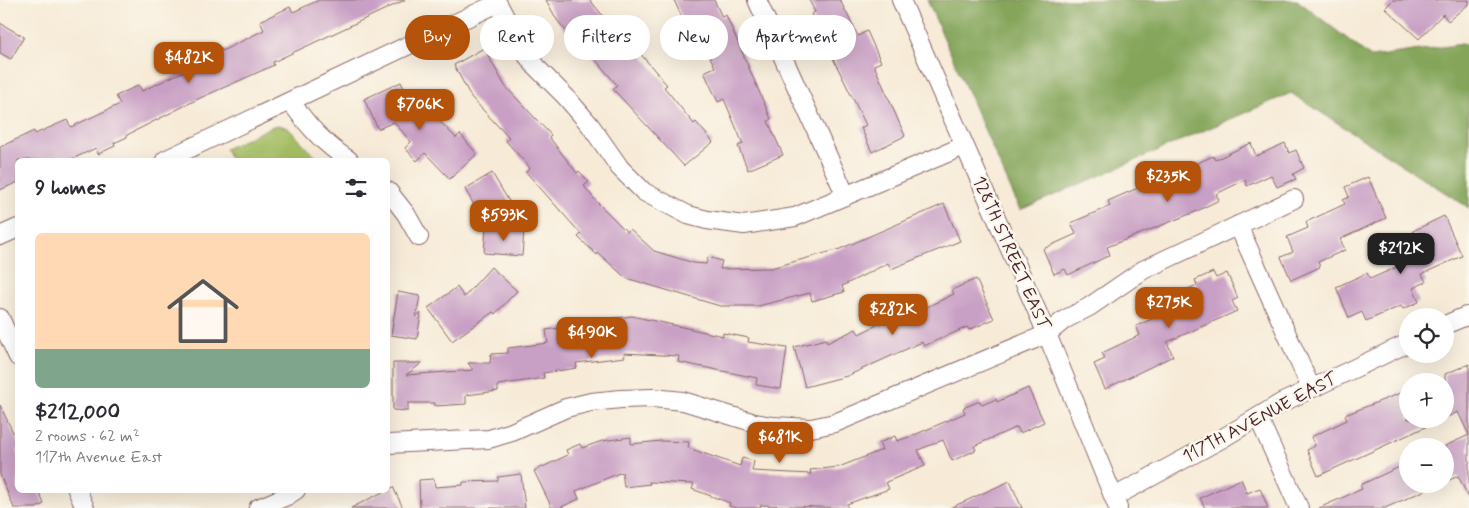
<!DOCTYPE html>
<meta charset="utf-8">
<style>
body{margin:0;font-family:Mynerve,sans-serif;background:#f7f7f7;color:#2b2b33;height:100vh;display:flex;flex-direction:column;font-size:19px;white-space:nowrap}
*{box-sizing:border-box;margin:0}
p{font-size:16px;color:#7c7c81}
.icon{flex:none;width:28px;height:28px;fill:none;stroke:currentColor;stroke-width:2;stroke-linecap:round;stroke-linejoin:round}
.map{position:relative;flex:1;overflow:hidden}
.sheet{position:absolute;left:15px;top:158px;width:375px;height:335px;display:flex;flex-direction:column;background:#fff;border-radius:8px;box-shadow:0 5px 20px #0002}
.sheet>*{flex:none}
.banner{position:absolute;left:405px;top:15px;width:475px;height:45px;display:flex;gap:10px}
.buttons{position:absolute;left:1399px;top:308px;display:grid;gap:10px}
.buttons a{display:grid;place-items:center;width:55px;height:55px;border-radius:50%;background:#fff;box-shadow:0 5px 20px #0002;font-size:25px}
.price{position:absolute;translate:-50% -42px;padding:0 11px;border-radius:10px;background:#b45309;color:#fff;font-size:16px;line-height:32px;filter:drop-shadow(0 1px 2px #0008)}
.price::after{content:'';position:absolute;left:50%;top:30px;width:15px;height:11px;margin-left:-8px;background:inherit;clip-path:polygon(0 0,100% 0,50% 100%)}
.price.selected{background:#222;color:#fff}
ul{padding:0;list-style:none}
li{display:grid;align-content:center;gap:10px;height:265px;padding:0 20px}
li+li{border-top:1px solid #e1e1e2}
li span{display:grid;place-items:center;height:155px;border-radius:8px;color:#555}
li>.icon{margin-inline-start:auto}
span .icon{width:90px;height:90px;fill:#fffc;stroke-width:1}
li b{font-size:21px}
h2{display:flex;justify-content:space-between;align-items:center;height:60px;padding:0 20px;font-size:21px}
.tag{padding:0 18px;border-radius:22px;background:#fff;box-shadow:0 5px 20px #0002;font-size:18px;line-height:45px}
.tag.selected{background:#b45309;color:#fff}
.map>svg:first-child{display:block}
.green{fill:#a5be64;stroke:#786e48}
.forest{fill:#84a55a;stroke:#676242}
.building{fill:#c9a0c5}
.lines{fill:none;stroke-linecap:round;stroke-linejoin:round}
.minor-casing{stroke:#876668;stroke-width:20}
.minor{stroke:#fff;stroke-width:18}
.labels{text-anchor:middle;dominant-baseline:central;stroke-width:5;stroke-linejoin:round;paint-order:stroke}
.street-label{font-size:18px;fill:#4a1f2b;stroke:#fbf7ec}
</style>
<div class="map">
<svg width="1469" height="508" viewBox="0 0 1469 508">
<rect width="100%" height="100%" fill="#fbf7ec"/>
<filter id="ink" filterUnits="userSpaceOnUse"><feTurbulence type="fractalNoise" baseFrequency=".02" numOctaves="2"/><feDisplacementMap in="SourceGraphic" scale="10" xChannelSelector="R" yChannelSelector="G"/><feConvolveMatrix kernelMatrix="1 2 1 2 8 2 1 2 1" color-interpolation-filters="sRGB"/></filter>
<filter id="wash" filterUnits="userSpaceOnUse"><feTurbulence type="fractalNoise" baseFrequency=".0096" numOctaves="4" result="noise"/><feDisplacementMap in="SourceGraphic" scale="20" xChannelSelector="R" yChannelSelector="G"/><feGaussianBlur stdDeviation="1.12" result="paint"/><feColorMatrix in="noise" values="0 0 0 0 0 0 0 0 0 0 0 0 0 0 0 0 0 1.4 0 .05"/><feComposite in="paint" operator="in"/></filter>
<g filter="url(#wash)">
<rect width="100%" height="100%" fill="#f7ebd8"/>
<!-- green -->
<path class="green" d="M279 125 288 128 316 157 311 160H231L225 149 273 126Z"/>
<!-- forest -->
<path class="forest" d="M927 0H1297L1371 57 1469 43V208L1291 93 1020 210Z"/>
<g id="blocks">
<!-- building -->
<path class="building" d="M319 0H405L273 62 274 65 250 76 200 98 127 135V137L114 143 115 146 98 154 96 148 70 160H18V182L0 190V147L34 131 35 134 67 120 71 127 120 104 116 96 139 85 142 91 193 67 190 61 220 47 222 51 264 30 260 21 290 7 293 12Z
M546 0H590L616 32 619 29 639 52 667 85 664 87 694 124 696 122 713 142 684 166 613 89 617 85 583 45 580 48 557 20Z
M674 0H714L722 17 726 15 771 119 768 121 783 155 748 170 738 146 743 144 724 99 718 102 704 72 715 67 693 23 686 26Z
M809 0H840L858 36 867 31 881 62 874 65 905 136 872 152 861 128 866 125 811 14 815 12Z
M1393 0H1469V4L1448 21 1443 14 1419 39 1385 8Z
M0 23 24 37 11 59 0 53Z
M484 48 505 86 551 135 549 137 577 173 579 171 589 182 584 186 596 201 627 232 630 229 654 251 694 263 706 264 708 257 722 261 720 269 771 268 840 249 944 204 960 241 891 269 888 263 842 286 844 292 812 301 810 293 758 306H720L626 278 598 253 597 255 578 237 581 234 526 172 530 168 506 141 509 138 471 97 454 65Z
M401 82 421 125 433 114 456 138 460 134 477 154 450 179 425 153 417 161 405 148 411 142 394 122 378 129 364 99Z
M1251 143 1256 156 1285 143 1289 153 1296 150 1304 168 1293 174 1296 179 1277 187 1271 175 1247 186 1245 180 1216 194 1219 200 1195 212 1107 247 1110 255 1087 266 1068 275 1065 269 1054 274 1043 249 1076 234 1071 223 1110 206 1108 201 1140 187 1141 189 1213 156 1215 160Z
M492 173 510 203 482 219 465 189Z
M1368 177 1386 218 1340 239 1345 250 1318 262 1320 267 1291 280 1281 257 1293 252 1287 237 1308 228 1306 222 1345 204 1343 200 1349 197 1345 187Z
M1444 216 1462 256 1422 274 1426 282 1413 288 1419 302 1403 309 1401 306 1366 321 1362 312 1349 318 1336 287 1367 273 1370 279 1424 255 1413 231Z
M486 227 524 230 522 256 484 253Z
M491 267 517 291 495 314 493 312 452 341 428 308 457 287 464 297Z
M1213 272 1216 278 1227 273 1238 298 1232 301 1237 311 1167 342 1173 356 1105 389 1094 364 1105 359 1102 353 1140 335 1136 326 1175 309 1169 297 1197 285 1195 280Z
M976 279 994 319 969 330 967 327 924 346 922 342 847 376 805 387 794 347 826 339 827 343 856 329 859 334 899 314 901 319 954 294 952 290Z
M398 292 420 296 416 317 421 313 417 339 391 335Z
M632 316 723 336V333L749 338 748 342 787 348 781 389 756 385 757 378 678 362 679 356 624 353 625 357 576 363 577 368 543 373 544 378 498 385V391L466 395V404L435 406V403H408V411L393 410V363H422L406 375 473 370 468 363H490L491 354 508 353V348L548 343 546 330 592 323 591 321Z
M1469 364V498L1458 476 1445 482V446L1469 435 1458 412 1445 418V374Z
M1028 388 1044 422 1020 433 1017 427 974 446 976 450 952 461 943 440 918 450 925 466 886 482 889 489 847 504 848 508 761 505 760 508H737L729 506 730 503 692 489 694 484 649 482 650 484 624 487 622 472 576 491 579 499 559 508H552L534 471 568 455 566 450 580 444 582 448 602 441 631 437V444L661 441 689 442 688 448 740 466 742 458 754 461 752 471 811 474 810 470 839 467 882 450 879 443 895 436 897 441 912 436 965 413 963 408 980 401 982 405 996 399 997 402Z
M1408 390V419H1443L1318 476 1307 450 1315 446 1311 437 1347 420 1345 415Z
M0 405 18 443V490H38L44 504 36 508H14L0 475Z
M1408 463V484H1439L1385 508H1319L1362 489 1360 485Z
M521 474 525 508H420L419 480 434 479 435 487 463 485V482L498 481V477Z
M1241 479 1247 493 1260 488 1268 508H1205L1200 498Z
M1010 481 1022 508H950Z
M393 487 403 508H351Z"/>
</g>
</g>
<g filter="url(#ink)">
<use href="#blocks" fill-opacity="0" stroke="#876668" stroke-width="1"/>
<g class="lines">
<defs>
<path id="minor" d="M496 0 522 49 536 67 566 97 590 125 620 168 644 192 688 215 707 220 744 225 795 217 964 146
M757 0 846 196
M901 0 1047 334 1118 508
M291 102C308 126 324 144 349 160
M165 160 496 4
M388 191 406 214 419 237
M1238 225 1311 388
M0 236 18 228
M0 318 18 357
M1445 325 1466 316 1469 317
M1258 417 1299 508
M388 444 489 439 512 432 566 408 591 402 621 399 653 398 683 401 755 423 772 426 811 428 835 423 1047 334 1064 320 1089 307 1143 270 1294 199
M77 490 85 508
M1114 497 1223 438 1281 403 1408 343
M258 508 287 496 296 490"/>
</defs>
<!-- minor casing -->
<use href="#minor" class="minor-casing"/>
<!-- minor -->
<use href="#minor" class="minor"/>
</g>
</g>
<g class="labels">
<!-- street labels -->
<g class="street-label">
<text transform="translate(1011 253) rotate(66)">128TH STREET EAST</text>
<text transform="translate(1260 418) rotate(-28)">117TH AVENUE EAST</text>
</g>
</g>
</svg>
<div class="buttons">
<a><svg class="icon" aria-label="locate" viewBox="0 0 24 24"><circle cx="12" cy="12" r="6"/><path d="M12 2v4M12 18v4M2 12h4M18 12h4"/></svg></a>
<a>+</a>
<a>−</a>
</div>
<b class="price" style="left:189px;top:84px">$482K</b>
<b class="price" style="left:420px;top:131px">$706K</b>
<b class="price" style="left:1168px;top:203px">$235K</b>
<b class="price" style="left:504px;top:242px">$593K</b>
<b class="price selected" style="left:1401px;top:275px">$212K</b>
<b class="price" style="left:1169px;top:329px">$275K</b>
<b class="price" style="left:893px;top:336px">$282K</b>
<b class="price" style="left:592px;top:359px">$490K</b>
<b class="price" style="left:780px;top:464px">$681K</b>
<div class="banner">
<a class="tag selected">Buy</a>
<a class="tag">Rent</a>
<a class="tag">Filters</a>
<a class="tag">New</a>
<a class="tag">Apartment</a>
</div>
<section class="sheet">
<h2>9 homes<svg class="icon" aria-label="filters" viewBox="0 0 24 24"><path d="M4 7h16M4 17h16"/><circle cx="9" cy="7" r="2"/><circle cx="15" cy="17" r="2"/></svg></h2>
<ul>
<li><span style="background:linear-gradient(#ffd9b3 75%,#7fa58c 0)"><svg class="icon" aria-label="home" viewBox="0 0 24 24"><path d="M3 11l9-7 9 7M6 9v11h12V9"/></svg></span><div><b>$212,000</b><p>2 rooms · 62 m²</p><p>117th Avenue East</p></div></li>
</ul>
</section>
</div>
